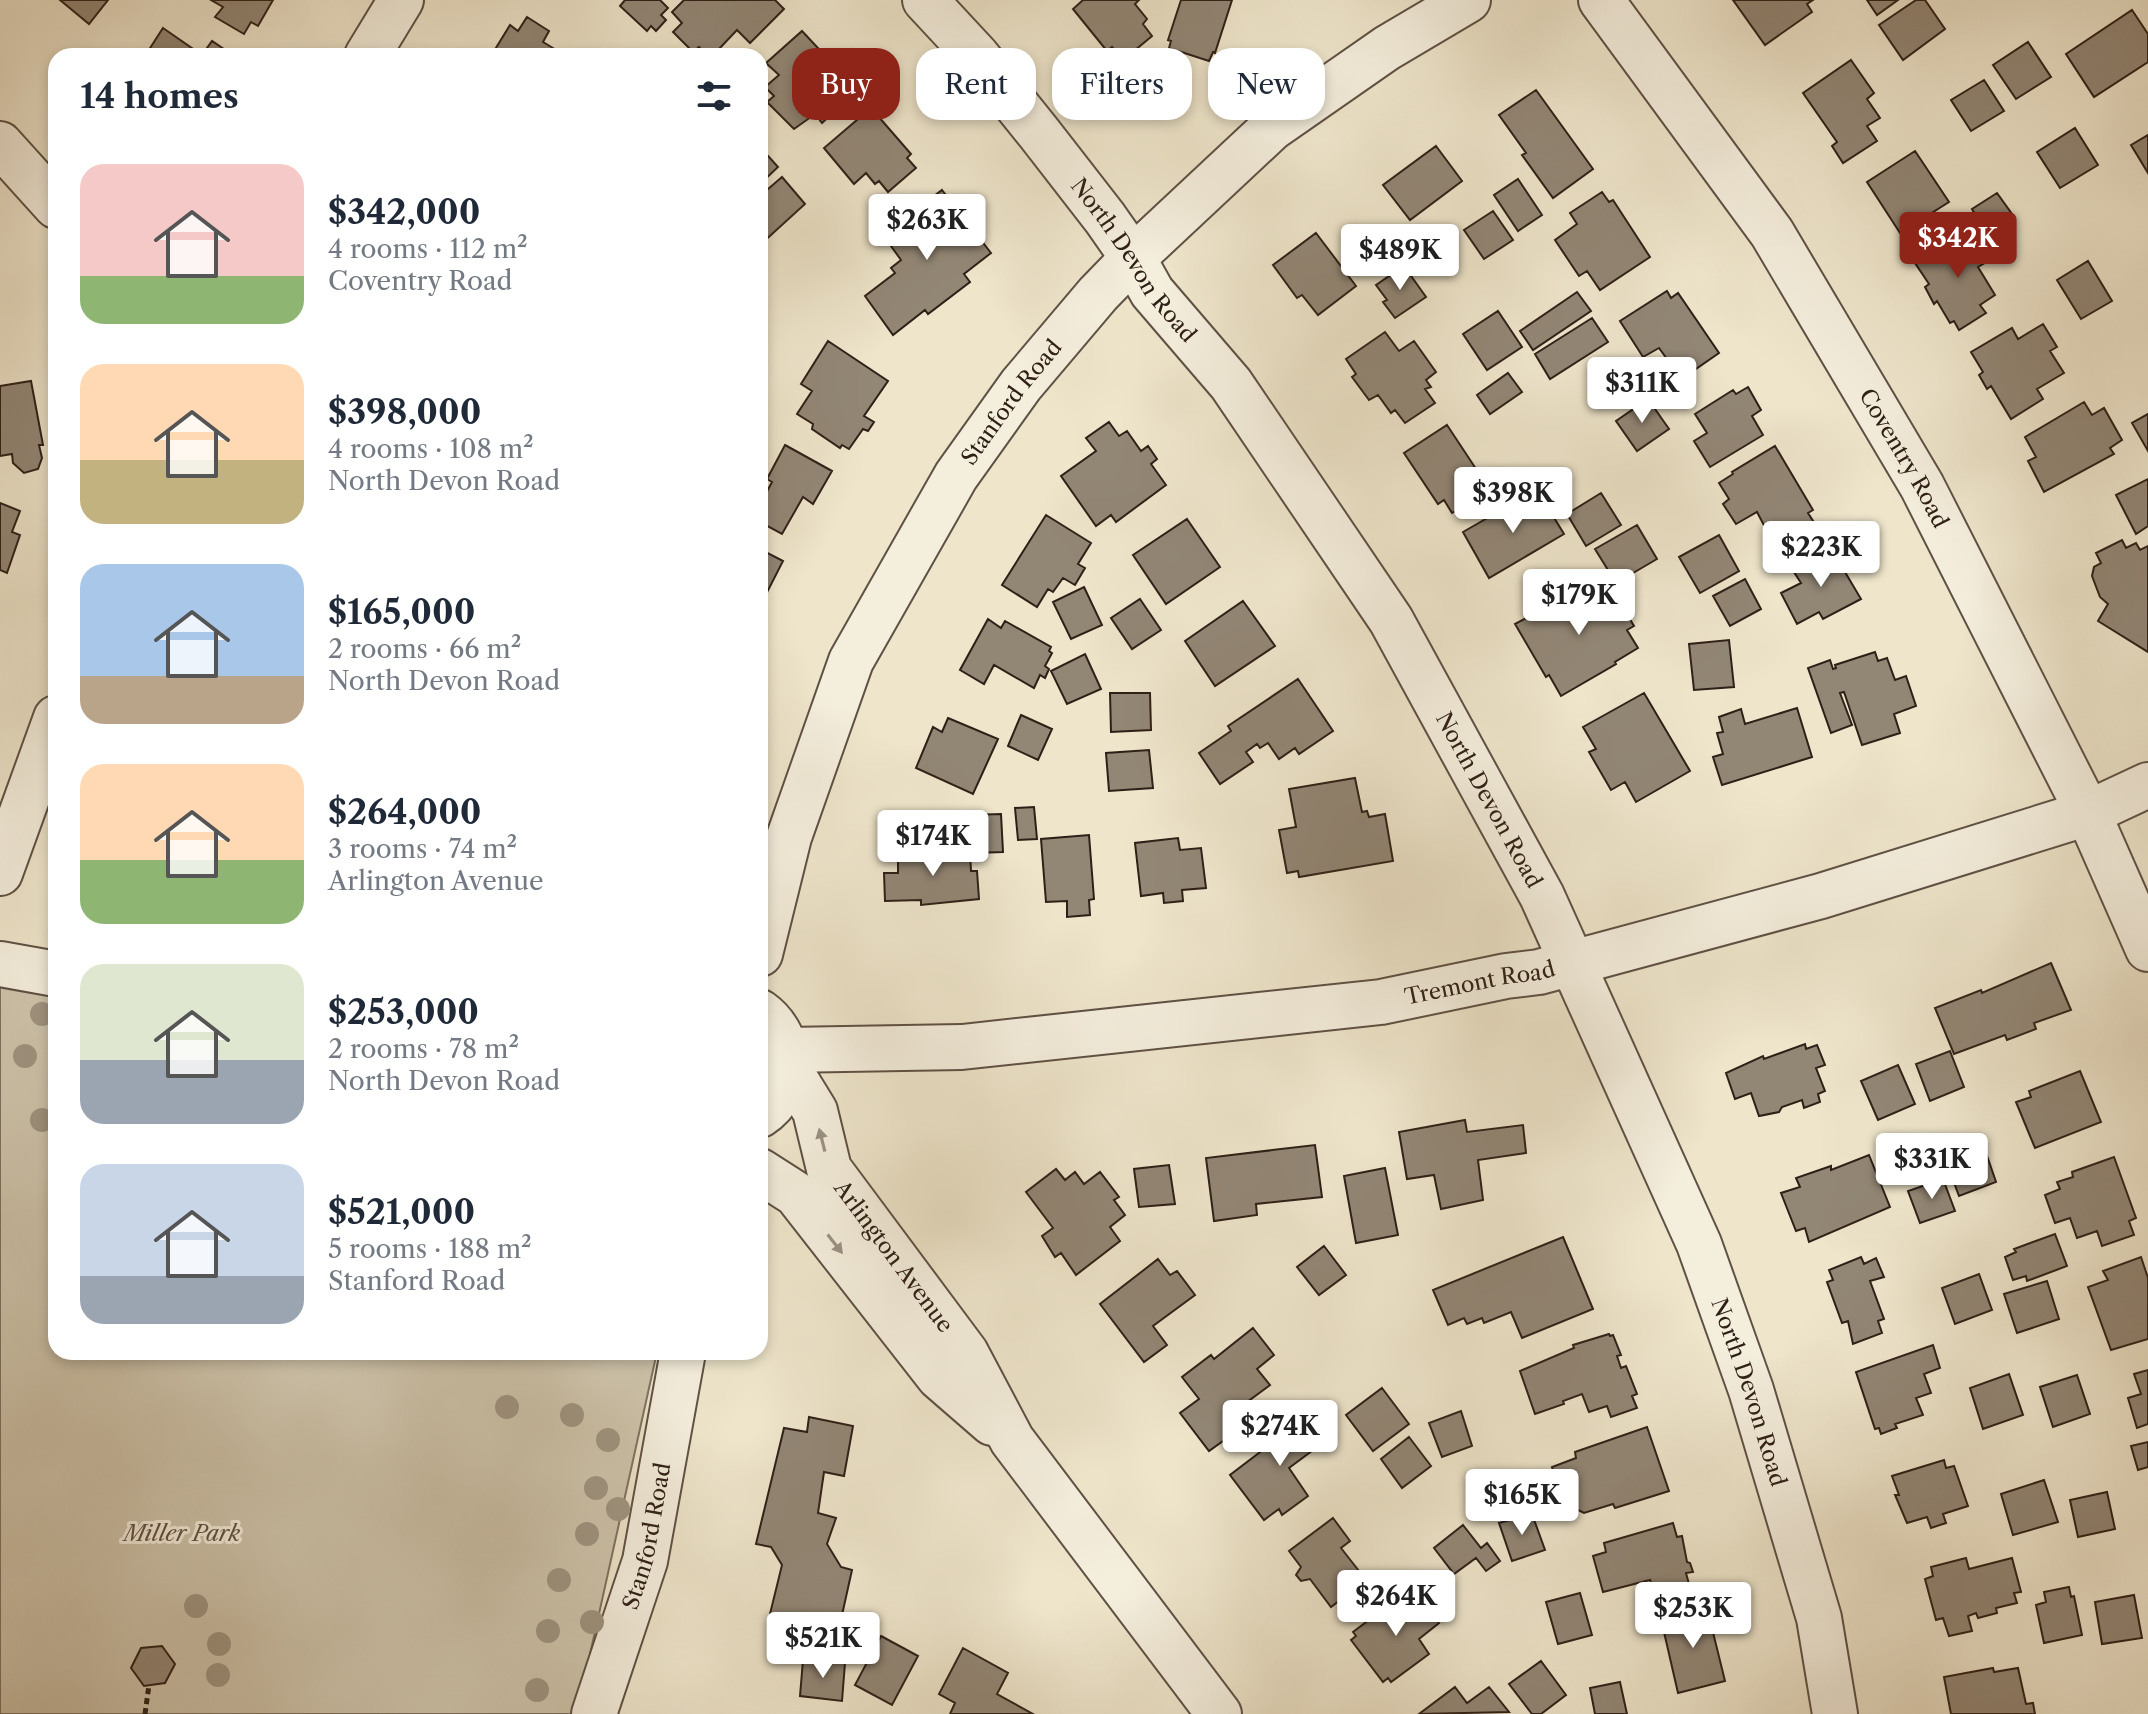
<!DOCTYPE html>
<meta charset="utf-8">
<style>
body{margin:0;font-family:"Libre Caslon Text",serif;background:#f6f6f7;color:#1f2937;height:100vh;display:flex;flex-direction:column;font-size:30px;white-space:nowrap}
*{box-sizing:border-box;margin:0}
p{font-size:26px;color:#747a83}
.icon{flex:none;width:44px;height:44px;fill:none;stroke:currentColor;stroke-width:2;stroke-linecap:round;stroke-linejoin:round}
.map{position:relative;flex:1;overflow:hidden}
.details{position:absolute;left:48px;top:48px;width:720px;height:1312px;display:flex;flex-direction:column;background:#fff;border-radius:24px;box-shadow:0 4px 12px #0003}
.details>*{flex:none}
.hud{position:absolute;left:792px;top:48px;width:760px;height:72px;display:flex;gap:16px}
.price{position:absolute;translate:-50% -68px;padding:0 18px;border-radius:8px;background:#fff;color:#222;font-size:26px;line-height:52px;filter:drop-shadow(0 2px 4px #0008)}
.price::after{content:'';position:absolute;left:50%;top:48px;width:24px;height:18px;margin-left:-12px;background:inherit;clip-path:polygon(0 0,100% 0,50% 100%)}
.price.on{background:#8f2418;color:#fff}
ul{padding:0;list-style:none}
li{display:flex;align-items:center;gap:24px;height:200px;padding:0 32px}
li span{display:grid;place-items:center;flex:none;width:224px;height:160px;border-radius:24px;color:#555}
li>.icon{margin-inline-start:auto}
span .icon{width:96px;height:96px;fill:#fffc;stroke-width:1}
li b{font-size:34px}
h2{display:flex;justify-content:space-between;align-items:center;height:96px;padding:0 32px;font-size:34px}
.pill{padding:0 28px;border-radius:24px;background:#fff;box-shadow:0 4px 12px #0003;font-size:28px;line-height:72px}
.pill.on{background:#8f2418;color:#fff}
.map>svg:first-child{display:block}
.green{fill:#cec4ac;stroke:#7e7262;stroke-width:2}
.building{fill:#928675;stroke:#2f2017;stroke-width:2}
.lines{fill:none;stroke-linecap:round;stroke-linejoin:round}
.minor-casing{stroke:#5f5144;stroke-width:48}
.path{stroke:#2f2017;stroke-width:5;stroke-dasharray:6 4;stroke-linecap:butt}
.minor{stroke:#f4eedd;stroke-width:44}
.tree{fill:#9f9481}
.oneway{fill:#9b9184}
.labels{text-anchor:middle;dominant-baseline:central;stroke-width:6;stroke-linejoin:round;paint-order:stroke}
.street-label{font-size:22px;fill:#2f2017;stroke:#f4eedd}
.park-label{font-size:22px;font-style:italic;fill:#5f5144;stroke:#f4eedd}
</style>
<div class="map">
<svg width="2148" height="1714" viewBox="0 0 2148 1714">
<rect width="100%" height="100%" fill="#eee5cb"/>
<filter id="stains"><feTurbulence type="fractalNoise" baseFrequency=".0025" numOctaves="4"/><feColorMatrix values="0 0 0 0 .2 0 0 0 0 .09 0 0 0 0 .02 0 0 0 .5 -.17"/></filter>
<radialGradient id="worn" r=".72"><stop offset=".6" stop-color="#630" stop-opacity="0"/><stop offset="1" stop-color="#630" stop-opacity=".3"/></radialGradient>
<!-- green -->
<path class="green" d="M0 983 56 991V1352H657L583 1686 573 1714H0Z"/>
<!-- building -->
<path class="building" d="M60 0H108L89 24Z
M211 0H273L258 26 251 22 244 34 215 17 223 7Z
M625 0H660L668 8 661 15 666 20 656 31 651 26 647 31 620 6Z
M684 0H775L784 9 750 43 737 30 718 50 724 56H707L699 47 693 52 673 32 682 23 672 12Z
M1083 0H1139L1135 4 1147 19 1143 24 1152 36 1123 60 1112 47 1107 51 1073 9Z
M1181 0H1232L1215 53 1213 52 1209 61 1169 48 1171 41 1168 40Z
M1733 0H1813L1807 4 1812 12 1765 45Z
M1867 0H1898L1877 15Z
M1916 0H1925L1945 29 1903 60 1879 25Z
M2132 10 2148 34V62L2094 97 2066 54Z
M527 17 549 31 543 42 566 56H491L510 25 518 31Z
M163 28 202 55 212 41 234 56H145Z
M802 31 846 78 843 82 854 93 822 123 815 114 794 129 767 102 774 96 765 87 779 75 766 63Z
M2028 42 2051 77 2016 99 1993 65Z
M1851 60 1874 93 1867 99 1880 118 1867 126 1877 141 1843 163 1832 146 1837 142 1803 93Z
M1984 80 2004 111 1971 131 1951 100Z
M1536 90 1593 169 1553 198 1522 155 1526 153 1499 115Z
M871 108 911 154 907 158 916 168 888 192 879 181 875 184 866 173 854 184 824 148Z
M2075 128 2098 165 2060 188 2037 152Z
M2148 135V173L2131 145Z
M1436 146 1462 181 1410 220 1383 185Z
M760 147 778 167 760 184Z
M1915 151 1949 202 1900 233 1867 182Z
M782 177 805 204 760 245V196Z
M1518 179 1542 215 1518 231 1494 195Z
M942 190 991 253 964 274 970 282 928 314 925 310 893 335 865 296 895 273 891 268 901 260 883 235Z
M1602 192 1609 202 1613 200 1650 257 1600 290 1587 271 1579 276 1555 240 1577 224 1570 213Z
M1997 193 2012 214 1985 231 1972 209Z
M1493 211 1513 240 1484 259 1464 230Z
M1316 233 1356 286 1318 315 1302 295 1297 298 1273 265Z
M1973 234 1990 260 1978 267 1995 295 1980 305 1986 313 1959 330 1954 321 1950 323 1937 301 1934 304 1925 287 1929 284 1915 263 1959 236 1962 241Z
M2088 261 2112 301 2081 319 2057 280Z
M1404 266 1426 297 1395 318 1383 302 1387 300 1376 285Z
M1667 291 1671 298 1678 293 1719 353 1690 373 1681 360 1672 366 1659 348 1643 357 1620 321Z
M1577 292 1591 311 1533 350 1520 331Z
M1498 311 1522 347 1487 370 1463 334Z
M1592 318 1608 342 1550 379 1535 354Z
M2043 324 2057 347 2050 351 2064 373 2037 389 2043 399 2011 419 1991 386 1987 389 1979 375 1983 372 1971 352 2012 328 2018 339Z
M1385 332 1399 351 1414 341 1436 372 1426 380 1431 387 1425 389 1435 403 1405 423 1395 410 1391 413 1378 395 1369 400 1352 377 1356 374 1346 359Z
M828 341 888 381 864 416 874 422 868 431 863 429 849 449 842 445 840 448 812 429 813 424 797 414 812 391 801 384Z
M1508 373 1522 392 1490 414 1477 395Z
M31 381 43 445H39L42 458 38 469 24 473 13 463 12 454 0 456V386Z
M1748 387 1761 410 1752 416 1763 435 1710 467 1694 441 1707 433 1695 414 1733 390 1736 394Z
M1648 399 1669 429 1637 451 1616 421Z
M2084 402 2092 415 2104 408 2122 440 2110 448 2114 454 2044 492 2028 461 2036 457 2025 437Z
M2148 414V451L2132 423Z
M1109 422 1119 436 1127 431 1141 451 1148 446 1157 459 1151 464 1166 485 1116 522 1111 515 1096 526 1061 476 1096 451 1086 438Z
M1447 425 1480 475 1472 480 1482 495 1452 513 1444 500 1438 504 1404 453Z
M785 445 832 471 813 504 803 497 782 534 760 522V504L772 482 767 479Z
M1775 446 1813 510 1808 513 1815 524 1788 540 1780 529 1769 535 1757 512 1736 524 1723 504 1729 499 1719 483 1733 474 1732 472Z
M2148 479V526L2136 534 2116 495Z
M1539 493 1564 534 1489 578 1463 532 1503 509 1505 513Z
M1601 493 1621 525 1586 546 1567 514Z
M0 503 20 511 12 532 20 535 7 573 0 570Z
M1046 515 1091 543 1078 564 1085 568 1075 585 1063 578 1053 592 1048 589 1037 607 1002 585Z
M1187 519 1220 567 1166 604 1133 555Z
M1637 525 1657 559 1616 583 1595 549Z
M1719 535 1739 571 1700 593 1679 557Z
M2122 540 2126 548 2136 543 2140 550 2148 546V652L2098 621 2108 604 2100 597 2092 576 2094 567 2101 563 2096 553Z
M760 549 783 561 760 606Z
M1832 550 1861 599 1823 619 1819 612 1797 624 1781 593 1801 583 1794 572Z
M1745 579 1761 609 1730 626 1713 596Z
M1608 583 1634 626 1627 630 1638 648 1615 662 1616 664 1561 696 1549 675 1546 677 1515 624 1589 585 1593 591Z
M1084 587 1102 625 1071 639 1053 602Z
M1140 599 1161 630 1132 649 1111 618Z
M1243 601 1275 646 1215 686 1185 641Z
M988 619 1001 628 1005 621 1051 647 1049 651 1052 653 1045 666 1049 669 1045 678 1040 675 1034 688 994 665 984 684 960 670Z
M1729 640 1734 687 1694 690 1689 644Z
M1875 652 1878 661 1887 658 1895 680 1906 676 1916 706 1894 714 1900 733 1862 745 1844 692 1840 693 1852 725 1831 733 1808 668 1830 660 1833 669 1836 668 1835 665Z
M1085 654 1101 689 1067 704 1051 671Z
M1298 679 1333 731 1299 754 1295 748 1279 759 1268 743 1260 748 1257 744 1246 752 1253 762 1220 784 1199 753 1231 731 1228 726Z
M1110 693H1150L1151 730 1111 732Z
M1644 693 1690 771 1636 802 1625 782 1611 790 1589 752 1596 749 1583 727Z
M1797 708 1812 757 1722 785 1713 757 1723 754 1717 733 1723 732 1719 717 1741 709 1745 724Z
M1021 715 1052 729 1038 760 1008 746Z
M948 718 998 739 973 794 916 768 933 727 942 732Z
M1149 750 1153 788 1109 791 1106 753Z
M1355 778 1362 812 1367 811 1369 817 1385 814 1393 861 1299 877 1298 871 1287 873 1279 830 1296 827 1289 789Z
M1034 807 1037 839 1018 840 1015 808Z
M1001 814 1003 852 974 853 971 815Z
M1089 835 1094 899 1089 900 1090 915 1067 917V901L1046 902 1041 839Z
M1178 838 1180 850 1201 848 1206 888 1182 890 1183 901 1164 903 1163 893 1141 896 1135 843Z
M954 845V856L970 853 971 871H977L979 899 921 905V900L885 901 884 873H898V858L918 857V848Z
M2051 963 2071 1010 2034 1023 2036 1029 2007 1040 2005 1035 1954 1054 1935 1008 1981 990 1982 993Z
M1805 1044 1806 1049 1817 1045 1825 1065 1816 1068 1825 1091 1818 1094 1820 1102 1804 1108 1802 1100 1782 1107 1779 1112 1759 1116 1751 1093 1735 1099 1726 1073 1763 1056 1764 1059Z
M1950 1051 1964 1087 1930 1101 1916 1064Z
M1898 1065 1915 1104 1878 1120 1861 1081Z
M2080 1071 2101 1122 2035 1148 2016 1102 2031 1097 2029 1091Z
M1465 1120 1467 1132 1523 1125 1526 1153 1478 1160 1483 1200 1441 1209 1434 1175 1407 1179 1399 1132Z
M1315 1145 1322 1197 1256 1204 1257 1215 1214 1221 1206 1158Z
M1984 1147 1996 1182 1959 1196 1946 1161Z
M1869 1155 1890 1207 1809 1242 1805 1228 1796 1231 1781 1193 1800 1187 1796 1178 1831 1166V1170Z
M2114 1157 2136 1218 2129 1221 2134 1235 2102 1246 2097 1231 2077 1238 2070 1218 2055 1223 2045 1195 2060 1189 2057 1182 2073 1177 2072 1172Z
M1169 1165 1175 1204 1139 1207 1134 1169Z
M1385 1168 1398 1235 1356 1243 1344 1176Z
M1056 1169 1065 1180 1075 1172 1084 1184 1100 1172 1119 1197 1114 1200 1125 1215 1110 1227 1120 1241 1076 1275 1061 1253 1055 1257 1042 1236 1053 1228 1026 1192Z
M1943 1179 1955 1211 1920 1223 1908 1191Z
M2055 1234 2067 1266 2027 1281 2026 1276 2013 1280 2005 1257 2016 1252 2014 1249Z
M1563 1237 1593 1309 1522 1338 1511 1312 1484 1323 1482 1318 1467 1324 1464 1318 1448 1325 1433 1290Z
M1324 1246 1346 1275 1319 1295 1297 1267Z
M1861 1257 1864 1264 1876 1258 1884 1277 1870 1281 1884 1319 1878 1321 1882 1333 1853 1344 1848 1321 1842 1323 1827 1282 1833 1280 1829 1270Z
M2141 1257 2148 1278V1339L2111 1350 2088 1287 2108 1280 2103 1271Z
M1158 1259 1170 1275 1177 1271 1195 1295 1153 1326 1167 1345 1144 1362 1100 1304Z
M1979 1274 1992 1310 1955 1324 1942 1288Z
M2047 1281 2059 1319 2017 1333 2004 1294Z
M1253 1328 1274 1355 1257 1369 1270 1385 1231 1414 1241 1428 1209 1451 1180 1413 1199 1399 1182 1377 1211 1355 1214 1359Z
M1609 1334 1610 1336 1613 1335 1621 1355 1617 1356 1621 1368 1626 1366 1637 1394 1632 1396 1637 1408 1611 1417 1607 1406 1589 1412 1582 1394 1563 1401 1564 1404 1535 1414 1520 1371 1574 1348 1573 1345Z
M1933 1345 1940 1368 1924 1374 1931 1393 1916 1398 1923 1415 1895 1424 1897 1428 1881 1434 1879 1428 1875 1429 1856 1372Z
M2148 1370V1424L2137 1428 2128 1398 2141 1394 2134 1374Z
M2009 1374 2023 1415 1983 1429 1970 1388Z
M2077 1375 2090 1414 2053 1427 2040 1387Z
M1382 1388 1409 1424 1373 1451 1346 1415Z
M1314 1411 1332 1436 1289 1468 1308 1496 1282 1515 1279 1509 1264 1520 1230 1475Z
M1461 1411 1472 1446 1442 1457 1429 1423Z
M809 1417 853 1426 844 1476 824 1472 818 1513 836 1518 827 1544 841 1567 852 1570 838 1633 769 1618 782 1565 771 1547 756 1544 784 1428 807 1432Z
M1647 1427 1669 1491 1615 1508 1613 1504 1584 1513 1574 1508 1573 1503 1565 1505 1552 1467 1576 1458 1575 1452Z
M1409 1437 1431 1466 1402 1488 1381 1459Z
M2148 1442V1467L2138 1470 2131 1446Z
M1944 1460 1946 1468 1954 1466 1968 1506 1943 1514 1946 1523 1931 1528 1927 1517 1907 1523 1895 1495H1899L1892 1476Z
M2044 1480 2058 1522 2013 1535 2001 1494Z
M2107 1492 2115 1529 2078 1537 2070 1500Z
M1532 1514 1545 1550 1512 1561 1499 1523Z
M1333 1518 1350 1541 1341 1548 1366 1580 1331 1607 1310 1579 1301 1581 1296 1575 1301 1567 1289 1551Z
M1673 1523 1677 1537 1682 1536 1687 1562 1690 1563 1693 1572 1686 1573 1692 1595 1659 1605 1650 1580 1603 1592 1593 1556 1606 1552 1604 1543Z
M1463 1525 1481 1548 1487 1543 1500 1561 1486 1571 1476 1558 1454 1574 1434 1548Z
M1966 1558 1969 1569 2012 1558 2021 1592 2014 1593 2017 1603 1996 1608 1997 1613 1978 1618 1976 1613 1968 1616 1972 1631 1949 1636 1943 1618 1936 1620 1925 1579 1933 1576 1931 1567Z
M2069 1587 2071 1597 2074 1596 2082 1635 2044 1643 2036 1605 2046 1602 2044 1592Z
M1415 1592 1439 1623 1419 1639 1429 1654 1391 1682 1388 1678 1383 1682 1351 1640 1356 1636 1353 1632 1385 1608 1388 1612Z
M1580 1593 1592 1635 1558 1644 1546 1602Z
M2134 1595 2142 1638 2102 1644 2095 1602Z
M1707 1608 1725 1681 1678 1693 1661 1619Z
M881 1636 918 1656 892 1705 855 1685Z
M162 1646 175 1664 165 1683 144 1686 131 1668 141 1648Z
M963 1648 1008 1673 997 1694 1033 1714H950L955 1703 939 1694Z
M803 1660 845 1663 842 1701 800 1696Z
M1541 1661 1566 1695 1541 1714H1532L1509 1684Z
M1993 1668 1994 1672 2018 1668 2026 1704 2033 1703 2035 1714H1951L1944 1677Z
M1620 1682 1627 1714H1595L1590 1688Z
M1455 1687 1467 1703 1489 1687 1509 1712 1419 1714Z"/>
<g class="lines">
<defs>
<g id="minor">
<path id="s1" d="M925 0 977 56 1039 133 1105 218 1133 258 1152 292 1231 384 1391 620 1542 896 1699 1244 1751 1390 1819 1618 1835 1714"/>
<path id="s2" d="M1601 0 1772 233 1922 486 2088 813 2148 949"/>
<path d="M367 56 401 0"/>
<path d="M0 144 56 206"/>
<path d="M0 873 56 718"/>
<path id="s3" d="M760 954 789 837 851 661 956 476 1021 385 1098 294 1133 258 1272 128 1387 48 1468 0"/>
<path d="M0 964 56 974"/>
<path d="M760 1012C795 1037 797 1091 760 1115"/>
<path id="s4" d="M786 1050 962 1047 1381 1002 1506 976 1539 972 1821 896 2088 813 2148 785"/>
<path id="s5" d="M788 1067 815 1111 829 1169 966 1353 1012 1440 1219 1714"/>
<path d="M760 1171 796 1194 939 1377 992 1423"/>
<path id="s6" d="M594 1714 645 1561 683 1352"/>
</g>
</defs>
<!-- minor casing -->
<use href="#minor" class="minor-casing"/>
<!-- path -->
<path class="path" d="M145 1714 149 1685"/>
<!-- minor -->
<use href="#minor" class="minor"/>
</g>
<!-- trees -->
<g class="tree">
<circle cx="42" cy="1014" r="12"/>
<circle cx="25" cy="1056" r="12"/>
<circle cx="42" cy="1120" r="12"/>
<circle cx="507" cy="1407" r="12"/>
<circle cx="572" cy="1415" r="12"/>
<circle cx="608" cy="1440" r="12"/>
<circle cx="596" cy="1488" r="12"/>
<circle cx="618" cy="1509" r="12"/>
<circle cx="587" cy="1534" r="12"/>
<circle cx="559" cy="1580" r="12"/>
<circle cx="196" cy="1606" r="12"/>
<circle cx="592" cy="1622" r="12"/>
<circle cx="548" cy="1631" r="12"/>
<circle cx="219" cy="1644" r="12"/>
<circle cx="218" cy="1675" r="12"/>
<circle cx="537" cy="1690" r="12"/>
</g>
<!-- one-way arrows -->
<defs><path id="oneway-solid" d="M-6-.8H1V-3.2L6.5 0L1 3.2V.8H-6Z" transform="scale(2)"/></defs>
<g class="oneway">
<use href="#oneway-solid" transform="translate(822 1140) rotate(-104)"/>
<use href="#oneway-solid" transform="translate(835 1244) rotate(52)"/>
</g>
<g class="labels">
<!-- street labels -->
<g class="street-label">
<text stroke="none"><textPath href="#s1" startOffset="334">North Devon Road</textPath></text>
<text stroke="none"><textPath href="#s3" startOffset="612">Stanford Road</textPath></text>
<text stroke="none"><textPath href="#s2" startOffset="550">Coventry Road</textPath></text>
<text stroke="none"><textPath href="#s1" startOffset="982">North Devon Road</textPath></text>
<text stroke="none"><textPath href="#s4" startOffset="698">Tremont Road</textPath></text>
<text stroke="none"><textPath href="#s5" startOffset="220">Arlington Avenue</textPath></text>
<text stroke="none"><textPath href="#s1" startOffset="1630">North Devon Road</textPath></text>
<text stroke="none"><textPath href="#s6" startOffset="186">Stanford Road</textPath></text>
</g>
<!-- park labels -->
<g class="park-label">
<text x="182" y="1533">Miller Park</text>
</g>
</g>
<rect width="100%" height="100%" filter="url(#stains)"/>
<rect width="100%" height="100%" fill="url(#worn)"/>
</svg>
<b class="price" style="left:927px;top:262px">$263K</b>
<b class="price on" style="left:1958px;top:280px">$342K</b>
<b class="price" style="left:1400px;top:292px">$489K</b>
<b class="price" style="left:1642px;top:425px">$311K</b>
<b class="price" style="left:1513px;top:535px">$398K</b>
<b class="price" style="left:1821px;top:589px">$223K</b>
<b class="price" style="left:1579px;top:637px">$179K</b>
<b class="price" style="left:933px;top:878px">$174K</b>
<b class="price" style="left:1932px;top:1201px">$331K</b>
<b class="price" style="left:1280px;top:1468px">$274K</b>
<b class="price" style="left:1522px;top:1537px">$165K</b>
<b class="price" style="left:1396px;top:1638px">$264K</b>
<b class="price" style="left:1693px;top:1650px">$253K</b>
<b class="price" style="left:823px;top:1680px">$521K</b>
<div class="hud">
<a class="pill on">Buy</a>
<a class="pill">Rent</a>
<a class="pill">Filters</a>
<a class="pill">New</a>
</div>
<section class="details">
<h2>14 homes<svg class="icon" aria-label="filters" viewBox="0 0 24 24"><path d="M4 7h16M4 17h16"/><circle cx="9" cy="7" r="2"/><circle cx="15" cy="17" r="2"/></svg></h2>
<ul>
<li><span style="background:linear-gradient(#f6c9c9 70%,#8fb573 0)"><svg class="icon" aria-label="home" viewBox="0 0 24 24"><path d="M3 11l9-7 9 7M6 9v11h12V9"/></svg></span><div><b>$342,000</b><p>4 rooms · 112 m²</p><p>Coventry Road</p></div></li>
<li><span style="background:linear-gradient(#ffd9b3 60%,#c2b280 0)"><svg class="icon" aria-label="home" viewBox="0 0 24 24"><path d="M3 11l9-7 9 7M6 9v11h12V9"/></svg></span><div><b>$398,000</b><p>4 rooms · 108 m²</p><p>North Devon Road</p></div></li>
<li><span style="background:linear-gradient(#a9c7e8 70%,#b9a48a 0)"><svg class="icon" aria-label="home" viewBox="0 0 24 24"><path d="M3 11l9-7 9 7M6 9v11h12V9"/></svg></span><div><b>$165,000</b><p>2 rooms · 66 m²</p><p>North Devon Road</p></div></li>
<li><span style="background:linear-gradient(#ffd9b3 60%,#8fb573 0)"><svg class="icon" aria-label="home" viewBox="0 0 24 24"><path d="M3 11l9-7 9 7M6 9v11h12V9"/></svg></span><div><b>$264,000</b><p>3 rooms · 74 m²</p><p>Arlington Avenue</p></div></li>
<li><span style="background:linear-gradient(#dfe7d0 60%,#9aa5b1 0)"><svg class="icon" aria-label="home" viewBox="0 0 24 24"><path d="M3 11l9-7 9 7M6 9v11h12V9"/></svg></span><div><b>$253,000</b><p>2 rooms · 78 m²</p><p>North Devon Road</p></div></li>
<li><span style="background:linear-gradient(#c9d6e8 70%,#9aa5b1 0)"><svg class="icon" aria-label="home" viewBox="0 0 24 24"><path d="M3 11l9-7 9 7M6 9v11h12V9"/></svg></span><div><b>$521,000</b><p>5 rooms · 188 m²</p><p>Stanford Road</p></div></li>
</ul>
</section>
</div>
